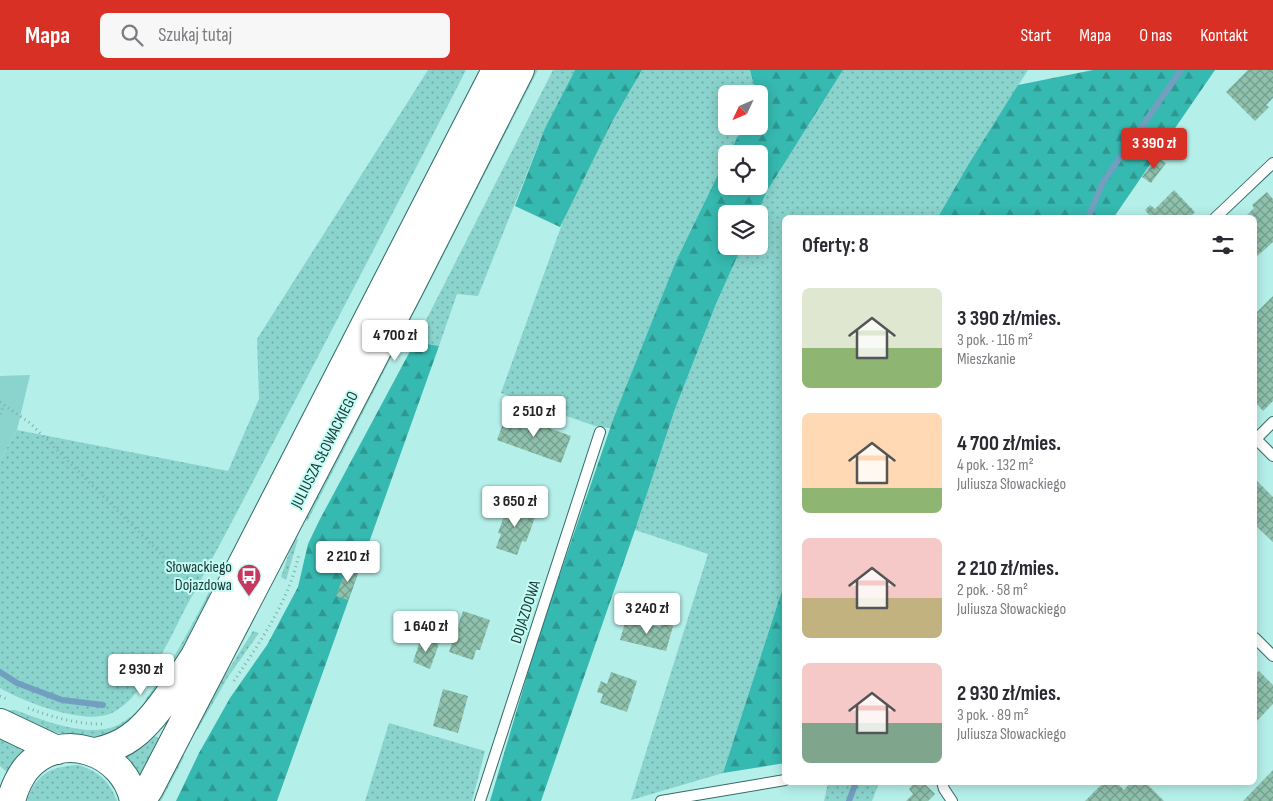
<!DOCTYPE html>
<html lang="pl">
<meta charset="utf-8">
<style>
body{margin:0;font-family:"Sofia Sans Condensed",sans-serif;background:#f7f7f7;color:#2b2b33;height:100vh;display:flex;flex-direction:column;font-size:19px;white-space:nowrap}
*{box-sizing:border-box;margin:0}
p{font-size:16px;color:#7c7c81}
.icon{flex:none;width:28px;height:28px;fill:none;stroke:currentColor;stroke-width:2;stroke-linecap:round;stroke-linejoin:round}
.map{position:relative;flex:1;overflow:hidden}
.sheet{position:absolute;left:782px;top:145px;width:475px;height:570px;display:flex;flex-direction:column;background:#fff;border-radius:8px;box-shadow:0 2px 12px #0003}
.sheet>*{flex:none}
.needle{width:32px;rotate:226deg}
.buttons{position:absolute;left:718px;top:15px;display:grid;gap:10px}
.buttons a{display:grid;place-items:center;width:50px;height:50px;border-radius:8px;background:#fff;box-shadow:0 2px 12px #0003;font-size:25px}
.price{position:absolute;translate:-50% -42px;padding:0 11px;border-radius:5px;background:#fff;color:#222;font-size:16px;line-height:32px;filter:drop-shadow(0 1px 2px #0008)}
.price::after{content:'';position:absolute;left:50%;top:30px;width:15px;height:11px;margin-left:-8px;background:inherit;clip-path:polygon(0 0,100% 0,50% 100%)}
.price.on{background:#d93025;color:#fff}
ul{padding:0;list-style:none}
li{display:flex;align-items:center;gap:15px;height:125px;padding:0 20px}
li span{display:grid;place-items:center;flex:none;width:140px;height:100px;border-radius:8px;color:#555}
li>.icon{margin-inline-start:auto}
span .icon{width:60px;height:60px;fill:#fffc;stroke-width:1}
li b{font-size:21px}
h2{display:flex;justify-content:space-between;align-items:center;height:60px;padding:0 20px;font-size:21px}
header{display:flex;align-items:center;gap:30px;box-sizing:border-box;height:70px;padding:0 25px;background:#d93025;color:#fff}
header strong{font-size:24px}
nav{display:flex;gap:28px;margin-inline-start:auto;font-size:18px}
.search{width:350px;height:45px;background:#f7f7f7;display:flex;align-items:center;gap:12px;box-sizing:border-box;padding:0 18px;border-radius:8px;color:#7c7c81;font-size:19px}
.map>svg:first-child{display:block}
.grass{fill:url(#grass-dots)}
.forest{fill:url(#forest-firs)}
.garden{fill:#8ad4cd}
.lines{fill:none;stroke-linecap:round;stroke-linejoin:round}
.stream{stroke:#729ec0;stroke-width:6}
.building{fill:url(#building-cross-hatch)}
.service-casing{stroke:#346c67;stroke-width:12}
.secondary-casing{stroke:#346c67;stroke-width:30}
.path{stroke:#80ada9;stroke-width:3;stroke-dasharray:1 4;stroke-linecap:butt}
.service{stroke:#fff;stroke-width:10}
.secondary{stroke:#fff;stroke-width:28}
.labels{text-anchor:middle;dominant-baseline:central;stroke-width:4;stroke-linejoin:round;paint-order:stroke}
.street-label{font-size:16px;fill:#223937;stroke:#c2fdf6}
.poi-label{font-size:16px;fill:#223937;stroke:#c2fdf6;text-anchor:end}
</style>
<header>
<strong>Mapa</strong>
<div class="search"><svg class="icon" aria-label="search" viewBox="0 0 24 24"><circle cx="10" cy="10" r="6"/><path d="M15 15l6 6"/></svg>Szukaj tutaj</div>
<nav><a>Start</a><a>Mapa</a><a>O nas</a><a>Kontakt</a></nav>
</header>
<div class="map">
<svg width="1273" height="731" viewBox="0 0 1273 731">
<defs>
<pattern id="grass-dots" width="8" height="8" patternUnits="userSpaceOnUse" patternTransform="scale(1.25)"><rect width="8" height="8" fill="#8ad4cd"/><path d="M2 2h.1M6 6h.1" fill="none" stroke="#70ada7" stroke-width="1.8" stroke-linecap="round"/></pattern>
<pattern id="forest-firs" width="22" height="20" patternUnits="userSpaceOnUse" patternTransform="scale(1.25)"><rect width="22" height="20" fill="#36b9b0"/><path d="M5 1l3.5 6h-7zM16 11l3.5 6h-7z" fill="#2d9790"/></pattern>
<pattern id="building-cross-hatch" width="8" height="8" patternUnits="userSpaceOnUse" patternTransform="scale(1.25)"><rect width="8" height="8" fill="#8fc1ad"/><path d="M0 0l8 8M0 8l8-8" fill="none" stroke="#749e8e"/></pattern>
</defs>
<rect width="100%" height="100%" fill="#b5efe9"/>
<!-- grass -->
<path class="grass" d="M428 0H466C394 142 320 282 247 423 227 461 207 499 186 537 170 568 145 625 114 642 88 657 24 632 0 618V390L17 360 228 401 259 329 257 269Z
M479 0H484L223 506 219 507Z
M533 0H538L307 452 305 445Z
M553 0H575L545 58 478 226 457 224 439 276 415 272Z
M642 0H750L756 24H726V56H744L728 84H726V88L676 191 610 358 595 356 501 323 566 143 612 52Z
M843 0H1028L968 95 938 147 785 148V511L723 703 631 730 708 484 635 460 675 339 716 234 742 176H759V144H757L767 121Z
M294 468 298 469 286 510 281 507Z
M209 522 213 525 182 583 147 634 145 630C171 595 189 561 209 522Z
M253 561 259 563 228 607 198 659 193 663 215 621Z
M7 640H15C42 650 85 667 113 657 119 655 125 651 130 647L134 649C127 654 120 660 112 664 83 678 31 654 4 643Z
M389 653 485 681 472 731H365Z
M151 664 162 670 142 708 126 687 139 679Z
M0 668 29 680 18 688 7 702 0 696Z
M183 681 184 687 161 731H157Z
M79 695C100 703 109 710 117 731H27C35 704 52 696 79 695Z
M828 713V712L879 713 872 731H824Z"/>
<!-- forest -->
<path class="forest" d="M575 0H642L612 52 560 157 515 136 545 58Z
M750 0H843L767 121 757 144H726V176H742L716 234 675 339 635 460 541 731H490L539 565 614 347 676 191 726 88V116H759V84H728L744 56H759V24H756Z
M1093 0H1215L1114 147H938L968 95 1018 15Z
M415 272 439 276 277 731H176L199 683 230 628 267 575 298 517 308 474 319 451Z
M785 511V693L723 703Z"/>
<!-- garden -->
<path class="garden" d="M30 305 17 360 0 390V306Z"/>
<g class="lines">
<!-- stream -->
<path class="stream" d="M1088 148 1103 112 1181 0
M0 602 17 613 62 630 103 635
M849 731 856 712"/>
</g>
<!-- building -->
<path class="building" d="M1248 0H1273V28L1266 35 1269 37 1255 51 1226 22Z
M1157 87 1166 93 1151 113 1142 107Z
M1174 120 1195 142 1189 148H1146L1149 145 1145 140 1150 135 1155 139Z
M1267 122 1273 129V172L1255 188V148H1244L1254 138 1252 135Z
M1273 226V331L1263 341 1255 332V244Z
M507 343 571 366 561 393 497 370Z
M1255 409 1273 427V472L1255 455Z
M509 432 537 442 526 472 522 471 517 485 496 478 501 464 498 463Z
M347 496 359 500 348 530 336 526Z
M463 541 490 550 480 580H476L473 590 449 582Z
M626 549 660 557 661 553 673 556 666 581 620 570Z
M421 568 439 574 430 599 413 592Z
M1259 601 1273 615V634L1255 653V605Z
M611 602 637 611 627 642 600 633 603 624 597 622 601 611 607 614Z
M443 619 468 626 458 663 433 656Z
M1273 700V731H1243Z
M915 712H923L935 724 928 731H906L913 724 909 719Z
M1104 712H1116L1124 720 1131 712H1145L1164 731H1085Z"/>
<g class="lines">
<defs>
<path id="service" d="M1215 148 1273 93
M1256 369 1273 386
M1255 370 1273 352
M1255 568 1273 586
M942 712 944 719 952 731
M480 731 600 362
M661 731 785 710"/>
<path id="secondary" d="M0 653 57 680
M96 682C109 679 120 675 131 667 155 650 179 610 195 586L496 0
M11 731C14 719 18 710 25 700 59 658 125 681 134 731
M141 731 149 719 410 217 520 0"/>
</defs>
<!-- service casing -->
<use href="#service" class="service-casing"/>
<!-- secondary casing -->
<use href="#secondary" class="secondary-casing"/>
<!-- path -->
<path class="path" d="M0 332 30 353 165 488 184 498
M0 344 4 335
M234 611C260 572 289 531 299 484
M0 626 9 630
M28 638C52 647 76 654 102 654"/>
<!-- service -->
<use href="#service" class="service"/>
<!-- secondary -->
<use href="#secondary" class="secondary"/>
</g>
<!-- icons -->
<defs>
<symbol id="bus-pin" viewBox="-11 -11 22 30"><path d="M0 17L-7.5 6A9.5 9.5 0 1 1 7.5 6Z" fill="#c73861" stroke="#c2fdf6"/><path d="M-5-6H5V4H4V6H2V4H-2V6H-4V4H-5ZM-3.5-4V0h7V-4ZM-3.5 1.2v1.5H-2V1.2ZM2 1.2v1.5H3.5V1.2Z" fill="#fff"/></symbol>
</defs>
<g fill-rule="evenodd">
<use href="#bus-pin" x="235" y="492" width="28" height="38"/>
</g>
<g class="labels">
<!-- street labels -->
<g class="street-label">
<text transform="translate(325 380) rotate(-63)">JULIUSZA SŁOWACKIEGO</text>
<text transform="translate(526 542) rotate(-72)">DOJAZDOWA</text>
</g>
<!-- poi labels -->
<g class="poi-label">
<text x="232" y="497">Słowackiego<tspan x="232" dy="18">Dojazdowa</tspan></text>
</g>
</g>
</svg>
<div class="buttons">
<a><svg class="needle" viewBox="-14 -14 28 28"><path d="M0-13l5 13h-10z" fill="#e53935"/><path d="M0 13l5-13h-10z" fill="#7c7c81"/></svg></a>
<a><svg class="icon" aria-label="locate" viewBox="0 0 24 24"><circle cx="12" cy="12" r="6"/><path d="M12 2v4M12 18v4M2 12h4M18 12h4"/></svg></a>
<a><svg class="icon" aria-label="layers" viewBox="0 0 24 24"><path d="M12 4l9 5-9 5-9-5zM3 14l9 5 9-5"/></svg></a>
</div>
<b class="price on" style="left:1154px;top:100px">3 390 zł</b>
<b class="price" style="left:395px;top:292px">4 700 zł</b>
<b class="price" style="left:534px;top:368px">2 510 zł</b>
<b class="price" style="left:515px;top:458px">3 650 zł</b>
<b class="price" style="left:348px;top:513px">2 210 zł</b>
<b class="price" style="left:647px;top:565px">3 240 zł</b>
<b class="price" style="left:426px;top:583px">1 640 zł</b>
<b class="price" style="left:141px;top:626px">2 930 zł</b>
<section class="sheet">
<h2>Oferty: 8<svg class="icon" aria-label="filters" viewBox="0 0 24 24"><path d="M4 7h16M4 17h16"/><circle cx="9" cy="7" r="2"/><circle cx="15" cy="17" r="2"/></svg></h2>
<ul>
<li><span style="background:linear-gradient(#dfe7d0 60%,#8fb573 0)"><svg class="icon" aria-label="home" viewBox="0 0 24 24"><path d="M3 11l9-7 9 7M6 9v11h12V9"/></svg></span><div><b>3 390 zł/mies.</b><p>3 pok. · 116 m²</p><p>Mieszkanie</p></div></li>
<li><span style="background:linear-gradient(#ffd9b3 75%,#8fb573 0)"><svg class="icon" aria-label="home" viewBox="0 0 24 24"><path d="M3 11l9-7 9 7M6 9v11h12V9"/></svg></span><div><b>4 700 zł/mies.</b><p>4 pok. · 132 m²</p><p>Juliusza Słowackiego</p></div></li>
<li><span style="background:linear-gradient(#f6c9c9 60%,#c2b280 0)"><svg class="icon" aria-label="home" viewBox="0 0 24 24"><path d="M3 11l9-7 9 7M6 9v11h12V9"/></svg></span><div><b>2 210 zł/mies.</b><p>2 pok. · 58 m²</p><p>Juliusza Słowackiego</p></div></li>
<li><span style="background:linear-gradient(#f6c9c9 60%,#7fa58c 0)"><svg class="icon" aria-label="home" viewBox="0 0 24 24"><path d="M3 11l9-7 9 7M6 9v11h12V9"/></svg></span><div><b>2 930 zł/mies.</b><p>3 pok. · 89 m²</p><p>Juliusza Słowackiego</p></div></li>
</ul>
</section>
</div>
